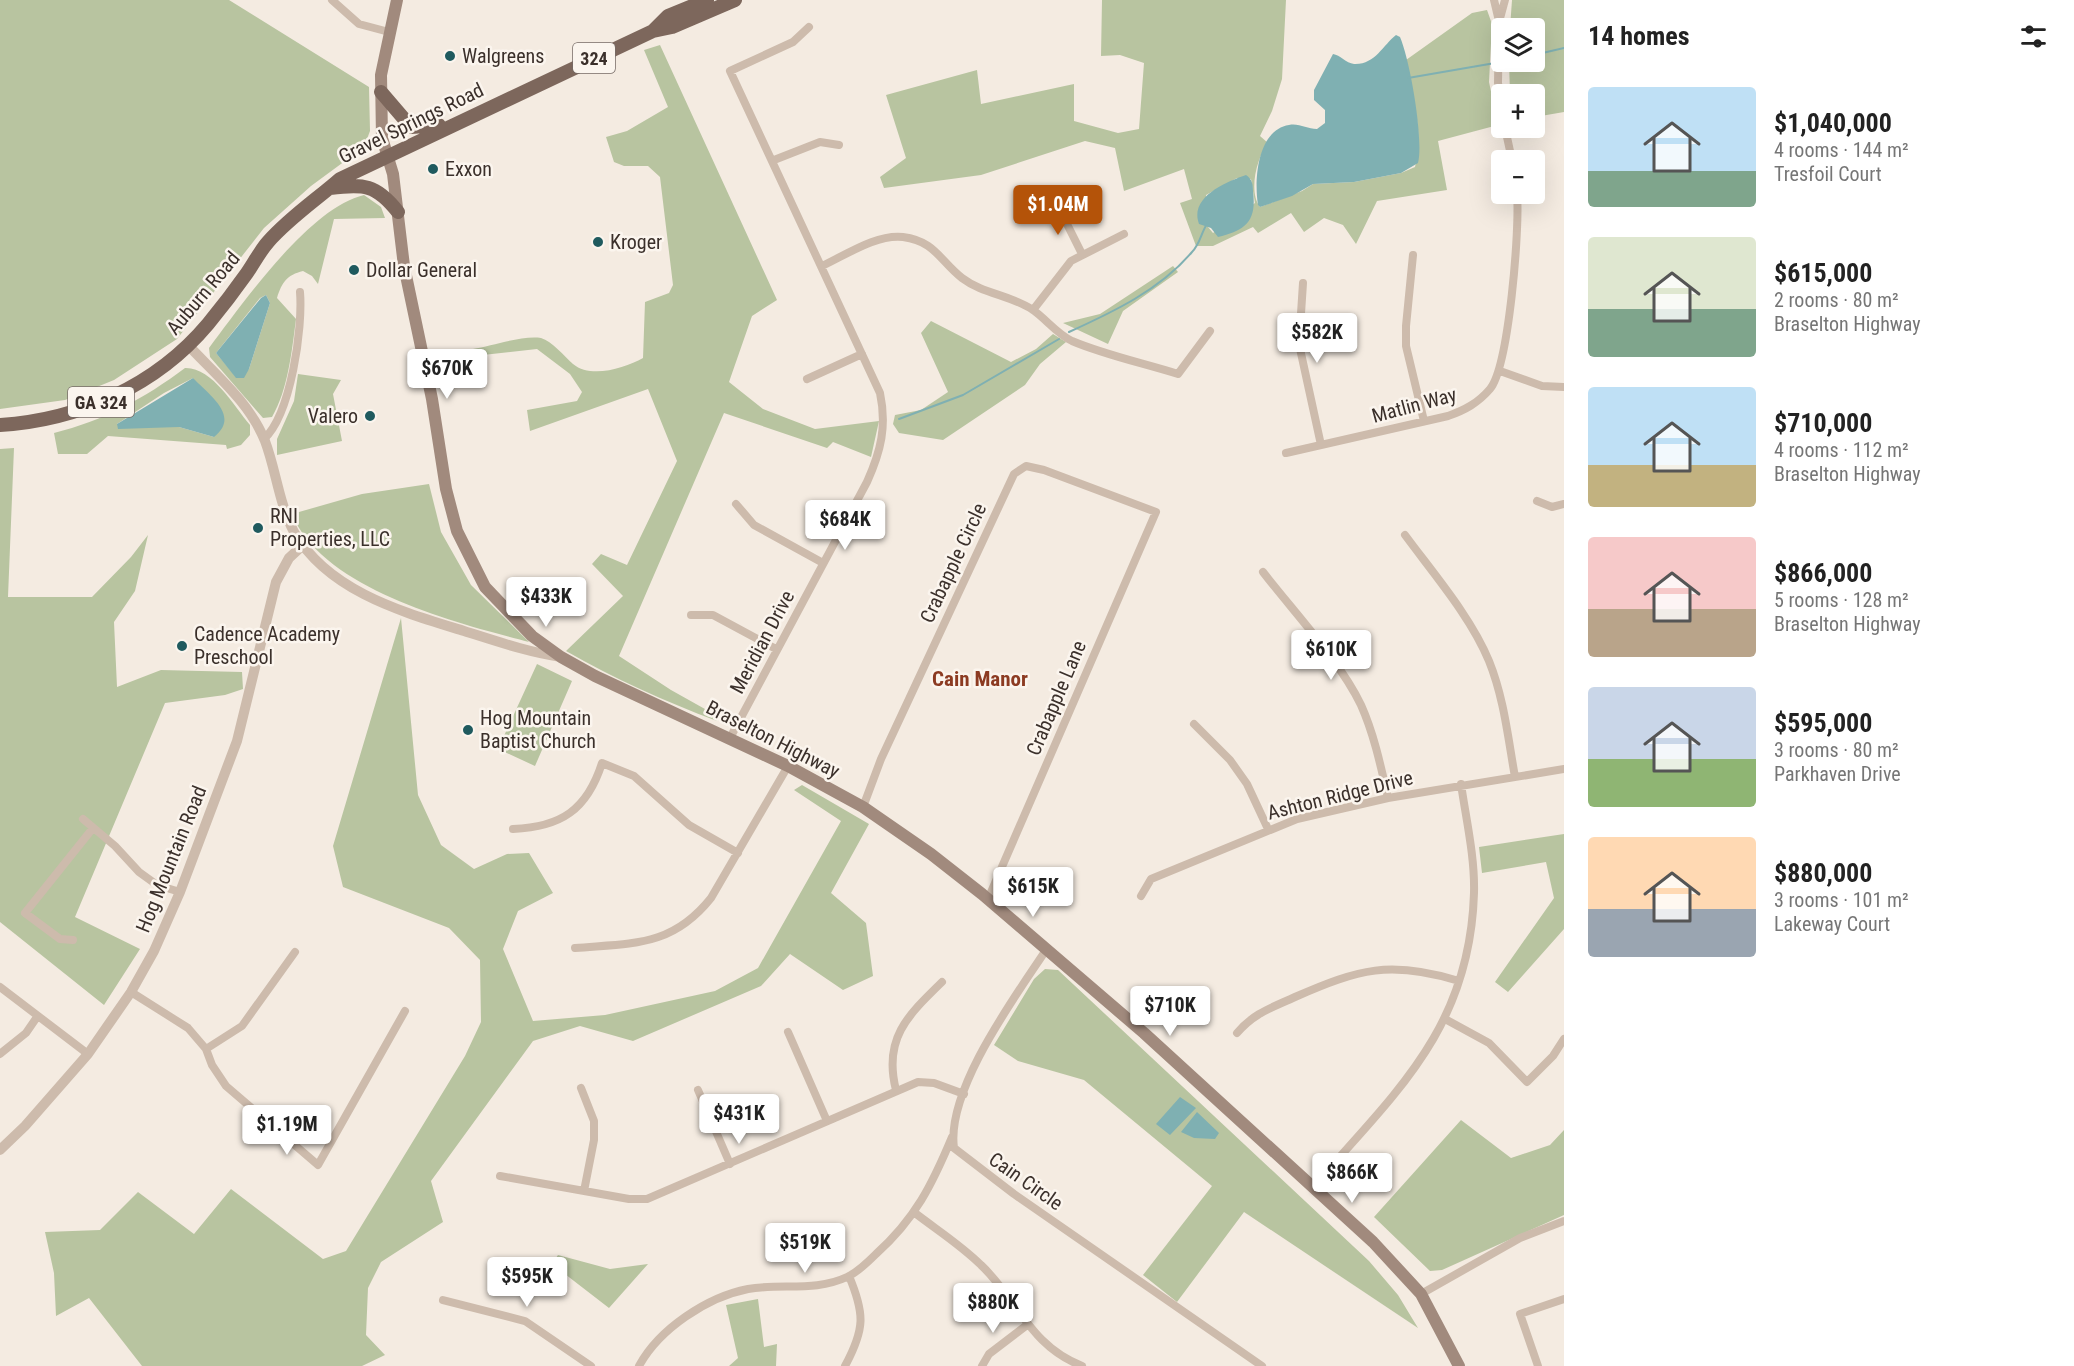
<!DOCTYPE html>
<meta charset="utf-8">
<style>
body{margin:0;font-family:"Roboto Condensed",sans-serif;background:#f2f2f2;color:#222;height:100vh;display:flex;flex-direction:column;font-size:22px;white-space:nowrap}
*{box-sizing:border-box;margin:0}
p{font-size:20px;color:#767676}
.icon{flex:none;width:33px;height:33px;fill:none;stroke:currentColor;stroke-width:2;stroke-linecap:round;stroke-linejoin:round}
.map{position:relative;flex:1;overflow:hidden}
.sheet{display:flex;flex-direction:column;background:#fff;width:510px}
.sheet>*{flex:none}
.controls{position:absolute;left:1491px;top:18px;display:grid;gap:12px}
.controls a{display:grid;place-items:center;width:54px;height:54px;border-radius:6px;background:#fff;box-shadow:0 6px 24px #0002;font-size:30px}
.price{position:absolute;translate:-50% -51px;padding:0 14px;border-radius:6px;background:#fff;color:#222;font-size:20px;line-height:39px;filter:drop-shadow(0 2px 3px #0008)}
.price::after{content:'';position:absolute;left:50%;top:36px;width:18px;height:14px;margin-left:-9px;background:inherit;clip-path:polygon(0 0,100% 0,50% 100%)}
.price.selected{background:#b45309;color:#fff}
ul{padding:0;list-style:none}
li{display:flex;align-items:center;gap:18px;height:150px;padding:0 24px}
li span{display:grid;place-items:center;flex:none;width:168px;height:120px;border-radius:6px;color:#555}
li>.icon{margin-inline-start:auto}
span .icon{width:72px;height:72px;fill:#fffc;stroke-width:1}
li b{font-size:26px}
h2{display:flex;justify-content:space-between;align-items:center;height:72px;padding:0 24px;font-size:26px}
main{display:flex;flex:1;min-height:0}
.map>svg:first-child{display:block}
.green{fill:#b8c4a0;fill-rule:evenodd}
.water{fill:#7fb0b2}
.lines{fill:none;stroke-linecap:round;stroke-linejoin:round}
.stream{stroke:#7fb0b2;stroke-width:2}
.minor{stroke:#cdbbac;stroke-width:8}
.tertiary{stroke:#cdbbac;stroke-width:10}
.secondary{stroke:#a18a7d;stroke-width:12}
.primary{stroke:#7d675c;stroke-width:14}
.poi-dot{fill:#1f5a5e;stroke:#fbf5ee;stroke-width:2}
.labels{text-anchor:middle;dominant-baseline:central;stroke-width:5;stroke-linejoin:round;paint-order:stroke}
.shield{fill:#fbf5ee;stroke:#756b66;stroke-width:1.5}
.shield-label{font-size:18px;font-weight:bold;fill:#3b302b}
.poi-label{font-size:20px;fill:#3b302b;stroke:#fbf5ee;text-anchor:start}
.street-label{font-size:20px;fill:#3b302b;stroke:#fbf5ee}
.neighbourhood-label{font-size:21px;font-weight:bold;fill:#8c3b22;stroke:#fbf5ee}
</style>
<main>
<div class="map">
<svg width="1564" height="1366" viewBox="0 0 1564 1366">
<rect width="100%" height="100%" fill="#f4ebe1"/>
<!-- green -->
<path class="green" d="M0 0H229L369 87 370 131 364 147 311 186 264 228 177 339 114 380 65 400 0 409Z
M1102 0H1286L1282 79 1272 111 1260 136 1268 143C1257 157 1248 191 1260 207L1302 191 1313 184 1354 182 1401 173 1415 167C1425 131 1411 96 1406 60L1472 13 1487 10 1492 24 1489 82 1498 125 1438 141 1447 190 1377 201 1356 244 1343 225 1324 218 1304 232 1291 213 1258 233 1253 227 1213 246H1196L1180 203 1192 199 1184 169 1124 191 1115 148 1085 141 981 175 884 188 880 177 906 158 886 95 977 70 981 104 1074 84V121L1118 133 1139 129 1144 63 1120 55 1101 56ZM1237 178 1251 179 1255 203 1213 233 1208 227 1206 195Z
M1512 0H1564V112L1535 117 1534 94H1510L1509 62H1534V28H1510Z
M660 45 777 300 752 316 729 382 763 409 815 429 879 421 871 457 833 442 827 448 724 413 619 656 671 690 721 718 717 721C664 701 615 679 566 651L623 596 592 564 601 554 627 565 677 461 648 389 530 431 527 410 577 401 582 392 570 374 537 349 474 356 473 349C492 346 523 335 541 338 552 341 564 356 573 364 591 379 625 368 643 358L645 302 669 293 673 285 660 177 648 166H624L614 162 606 137 627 131 668 107 644 50Z
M364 195 381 207 385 218 334 219 318 284 312 276 303 271C287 275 282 282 277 298L296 319C292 350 288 390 272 417L263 418 210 357 209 348C243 303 309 208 364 195ZM266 295 270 303 249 369 237 378 216 353 260 298Z
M1173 266 1178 272 1123 311 1108 344 1063 323 1100 314Z
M931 321 1011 362 1036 349 1053 334 1066 342 1040 364 1025 385 943 440 899 433 893 424 895 415 921 410 948 392 921 333Z
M185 368C212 367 234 406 250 425V435L241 445 227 449 226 445 108 436 87 454H58L54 433C103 421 145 398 185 368ZM193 378 214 437 179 427 117 424 164 393Z
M298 374 341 380 333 394 342 441 277 455V439L294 401Z
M14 448 8 597H92L131 557 148 535 135 591 114 622 117 687 161 670 242 672 243 689 225 695 165 703 75 917 140 949 104 1005 0 922V449Z
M429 484 441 532 471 585 529 642C457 623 323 590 292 514L362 494Z
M401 618 418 795 441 845 474 869 507 854 529 853 553 893 518 911 503 949 533 1021 605 1015 715 991 758 968 841 821 794 790 802 785 869 824 831 893 866 923 873 976 843 990 790 954 761 986 633 1041 580 1026 533 1041 431 1181 443 1222 381 1262 368 1288 366 1335 385 1355 362 1366H142L89 1298 56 1316 54 1273 45 1232 100 1230 138 1192 194 1234 231 1189 323 1259 346 1251 465 1056 481 1022 480 960 449 928 343 887 333 846Z
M537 664 572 681 535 766 498 749Z
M1564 834V929L1508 992 1495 982 1554 898 1546 862 1482 873 1479 847Z
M1045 969 1058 970 1369 1261 1398 1295 1418 1328 1244 1212 1177 1302 1143 1275 1212 1186 1084 1080 1018 1061 994 1045 1034 979Z
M1461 1120 1511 1158 1550 1145 1564 1130V1215L1442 1270 1430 1271 1374 1217Z
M558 1255 610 1269 648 1264 609 1308 552 1264Z
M758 1299 764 1347 777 1344 776 1366H729L738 1358 726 1305Z"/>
<!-- water -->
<path class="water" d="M1396 35 1400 37C1410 60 1424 140 1418 163L1401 173 1354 182 1313 184 1292 196 1260 207 1258 205C1254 181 1257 130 1289 125 1299 123 1307 129 1317 129L1325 123V110L1314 100V90L1333 54C1340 55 1346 63 1354 64 1375 65 1383 45 1396 35Z
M1246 175C1252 179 1253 184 1253 191 1257 222 1245 230 1218 237L1211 228 1199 224C1189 197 1226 182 1246 175Z
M266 295 270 303 249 369 244 378H236L216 353 261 298Z
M193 378C209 395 241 416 214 437L179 427 118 429 117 424Z
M1180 1097 1196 1108 1170 1135 1156 1124Z
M1197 1112 1219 1133 1215 1139 1194 1138 1181 1132Z"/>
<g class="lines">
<!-- stream -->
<path class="stream" d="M1534 55 1564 48
M1504 62H1505
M1408 78 1495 63
M1069 332C1113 312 1160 290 1192 252 1200 244 1201 233 1207 224
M899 419 963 395 1059 339"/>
<!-- minor -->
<path class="minor" d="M332 0 359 24 389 32
M1494 0 1499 21
M1502 106 1498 83 1499 22 1505 0
M1505 128 1512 160
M774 160 820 142 839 145
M1058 206 1082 254
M1413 255 1406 326V346L1424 421
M822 266C846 255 876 234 903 237 935 241 940 261 962 278 983 294 1011 295 1033 310 1046 319 1057 334 1072 341 1105 355 1143 363 1178 374L1210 331
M1303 283 1299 344 1321 445
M1033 310 1071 261 1124 234
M1500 371 1542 386 1564 387
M807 379 862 354
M264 439C291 414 303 328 300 292
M1286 453 1448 416C1465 410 1478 403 1490 389 1509 366 1520 227 1517 194
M1537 501 1552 507 1564 504
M736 504 754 525 823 563
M1405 535C1433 573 1471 617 1489 661 1504 698 1508 738 1515 777
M1263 572C1293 611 1340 661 1361 705 1374 734 1381 767 1388 798
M691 615H713L776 649
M1194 724 1230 760 1247 784 1268 829
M730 738 867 482C881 451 887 426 880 393L730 71 793 42 809 27
M863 807 881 759 1014 474 1026 466 1044 470 1156 512 988 899
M83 819 115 846 139 872 157 885 180 892
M513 829C561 827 587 810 602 763L634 776 689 825 738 853
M1141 896 1151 879 1297 819 1388 798 1564 769
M73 940 60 939 25 913 93 828
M575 948C633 943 672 947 711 898L788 766
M1046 950C1015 997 946 1090 954 1148L1014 1194 1262 1366
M0 987 88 1054
M131 992 188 1028 206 1049 212 1065 226 1086 318 1165 405 1011
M1445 1019 1489 1043 1527 1082 1553 1056 1564 1039
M788 1032 827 1121
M1237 1033C1254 1013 1271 1008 1295 997 1359 969 1390 960 1459 981
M206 1049 242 1026 295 952
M0 1054 26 1033 37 1017
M581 1088 594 1121V1140L584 1191
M698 1090 730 1164
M896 1090C883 1039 907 1016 942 982
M500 1176 629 1199H647L918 1082 934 1083 964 1094
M1312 1188C1395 1093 1470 1029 1474 893 1475 857 1466 819 1461 784
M915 1213C937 1230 961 1245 981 1265 1019 1301 1029 1345 1082 1366
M1421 1294 1520 1238 1564 1221
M443 1300 525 1321 591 1366
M639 1366C659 1329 707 1297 748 1289 782 1283 815 1292 847 1277 858 1272 868 1262 876 1254 915 1219 932 1185 952 1137
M845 1366C865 1329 865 1314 849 1276
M982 1366 989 1354 1027 1325
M1538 1366 1520 1314 1564 1299"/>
<!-- tertiary -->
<path class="tertiary" d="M188 345C215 374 250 403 265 441 276 470 279 504 294 532 329 592 403 612 464 631 496 641 527 652 561 657
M0 1150 25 1126 88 1054 131 992 154 951 180 892 237 741 276 582 289 558 303 545"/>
<!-- secondary -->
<path class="secondary" d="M397 0 381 75 382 138 393 174 404 266 432 399 446 489 457 531 485 587 532 636 561 657 595 676 788 766 863 807 931 854 982 894 1144 1033 1373 1242 1421 1294 1459 1366"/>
<!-- primary -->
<path class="primary" d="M653 31 668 16 707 0
M381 92 411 127 439 125
M330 188C364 184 376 184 398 212
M0 425C79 420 156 386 208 324 222 307 235 290 247 273 254 263 260 251 268 242 289 218 316 200 340 179L653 31 672 27 735 0"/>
</g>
<!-- markers -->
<g class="poi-dot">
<circle cx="450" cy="56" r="6"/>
<circle cx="433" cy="169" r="6"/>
<circle cx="598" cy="242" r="6"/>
<circle cx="354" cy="270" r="6"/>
<circle cx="370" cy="416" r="6"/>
<circle cx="258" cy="528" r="6"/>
<circle cx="182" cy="646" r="6"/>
<circle cx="468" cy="730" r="6"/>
</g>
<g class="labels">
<!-- shield labels -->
<g class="shield">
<rect x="573" y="43" width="42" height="30" rx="4.5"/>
<rect x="68" y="387" width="66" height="30" rx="4.5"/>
</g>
<g class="shield-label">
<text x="594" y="58">324</text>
<text x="101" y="402">GA 324</text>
</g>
<!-- poi labels -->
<g class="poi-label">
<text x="462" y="56">Walgreens</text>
<text x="445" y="169">Exxon</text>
<text x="610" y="242">Kroger</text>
<text x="366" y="270">Dollar General</text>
<text x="358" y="416" text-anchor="end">Valero</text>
<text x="270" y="516">RNI<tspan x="270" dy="23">Properties, LLC</tspan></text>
<text x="194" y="634">Cadence Academy<tspan x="194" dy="23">Preschool</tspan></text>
<text x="480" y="718">Hog Mountain<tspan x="480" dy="23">Baptist Church</tspan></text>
</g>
<!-- street labels -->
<g class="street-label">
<text transform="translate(411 123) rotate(-26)">Gravel Springs Road</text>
<text transform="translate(203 293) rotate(-50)">Auburn Road</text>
<text transform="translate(1414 405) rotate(-15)">Matlin Way</text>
<text transform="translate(953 563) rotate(-65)">Crabapple Circle</text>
<text transform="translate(762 642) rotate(-62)">Meridian Drive</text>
<text transform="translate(1056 698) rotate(-67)">Crabapple Lane</text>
<text transform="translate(773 739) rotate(27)">Braselton Highway</text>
<text transform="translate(1340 795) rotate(-14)">Ashton Ridge Drive</text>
<text transform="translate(171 859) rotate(-68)">Hog Mountain Road</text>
<text transform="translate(1026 1181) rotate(35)">Cain Circle</text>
</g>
<!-- neighbourhood labels -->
<g class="neighbourhood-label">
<text x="980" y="679">Cain Manor</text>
</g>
</g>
</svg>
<div class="controls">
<a><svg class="icon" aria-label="layers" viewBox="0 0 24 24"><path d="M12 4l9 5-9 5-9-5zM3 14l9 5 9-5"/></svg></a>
<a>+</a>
<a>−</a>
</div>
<b class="price selected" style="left:1058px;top:236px">$1.04M</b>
<b class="price" style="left:1317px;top:364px">$582K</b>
<b class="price" style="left:447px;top:400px">$670K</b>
<b class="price" style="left:845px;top:551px">$684K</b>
<b class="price" style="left:546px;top:628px">$433K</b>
<b class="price" style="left:1331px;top:681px">$610K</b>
<b class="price" style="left:1033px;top:918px">$615K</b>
<b class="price" style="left:1170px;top:1037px">$710K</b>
<b class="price" style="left:739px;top:1145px">$431K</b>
<b class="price" style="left:287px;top:1156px">$1.19M</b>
<b class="price" style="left:1352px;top:1204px">$866K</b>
<b class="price" style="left:805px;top:1274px">$519K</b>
<b class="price" style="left:527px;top:1308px">$595K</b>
<b class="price" style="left:993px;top:1334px">$880K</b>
</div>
<section class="sheet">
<h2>14 homes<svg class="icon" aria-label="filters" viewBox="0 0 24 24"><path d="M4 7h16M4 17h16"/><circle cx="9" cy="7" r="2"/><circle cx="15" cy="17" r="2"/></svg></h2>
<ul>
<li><span style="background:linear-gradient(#bfe0f5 70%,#7fa58c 0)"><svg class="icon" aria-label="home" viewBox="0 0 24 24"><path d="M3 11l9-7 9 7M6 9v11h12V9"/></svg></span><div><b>$1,040,000</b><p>4 rooms · 144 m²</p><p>Tresfoil Court</p></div></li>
<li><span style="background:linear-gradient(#dfe7d0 60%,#7fa58c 0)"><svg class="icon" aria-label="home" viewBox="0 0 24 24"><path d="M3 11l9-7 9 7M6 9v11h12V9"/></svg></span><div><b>$615,000</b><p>2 rooms · 80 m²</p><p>Braselton Highway</p></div></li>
<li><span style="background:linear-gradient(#bfe0f5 65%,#c2b280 0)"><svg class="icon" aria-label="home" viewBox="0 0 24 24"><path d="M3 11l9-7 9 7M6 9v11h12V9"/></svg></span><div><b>$710,000</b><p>4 rooms · 112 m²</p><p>Braselton Highway</p></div></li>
<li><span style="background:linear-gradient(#f6c9c9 60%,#b9a48a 0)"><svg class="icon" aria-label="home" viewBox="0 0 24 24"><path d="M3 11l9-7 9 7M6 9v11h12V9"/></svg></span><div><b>$866,000</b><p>5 rooms · 128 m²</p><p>Braselton Highway</p></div></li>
<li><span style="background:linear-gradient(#c9d6e8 60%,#8fb573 0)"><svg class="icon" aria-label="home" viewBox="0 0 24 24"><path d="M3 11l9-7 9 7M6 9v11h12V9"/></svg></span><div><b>$595,000</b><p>3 rooms · 80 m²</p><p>Parkhaven Drive</p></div></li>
<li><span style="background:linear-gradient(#ffd9b3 60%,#9aa5b1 0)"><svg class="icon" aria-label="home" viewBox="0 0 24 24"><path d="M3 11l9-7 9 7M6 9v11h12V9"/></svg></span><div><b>$880,000</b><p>3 rooms · 101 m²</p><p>Lakeway Court</p></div></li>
</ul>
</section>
</main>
